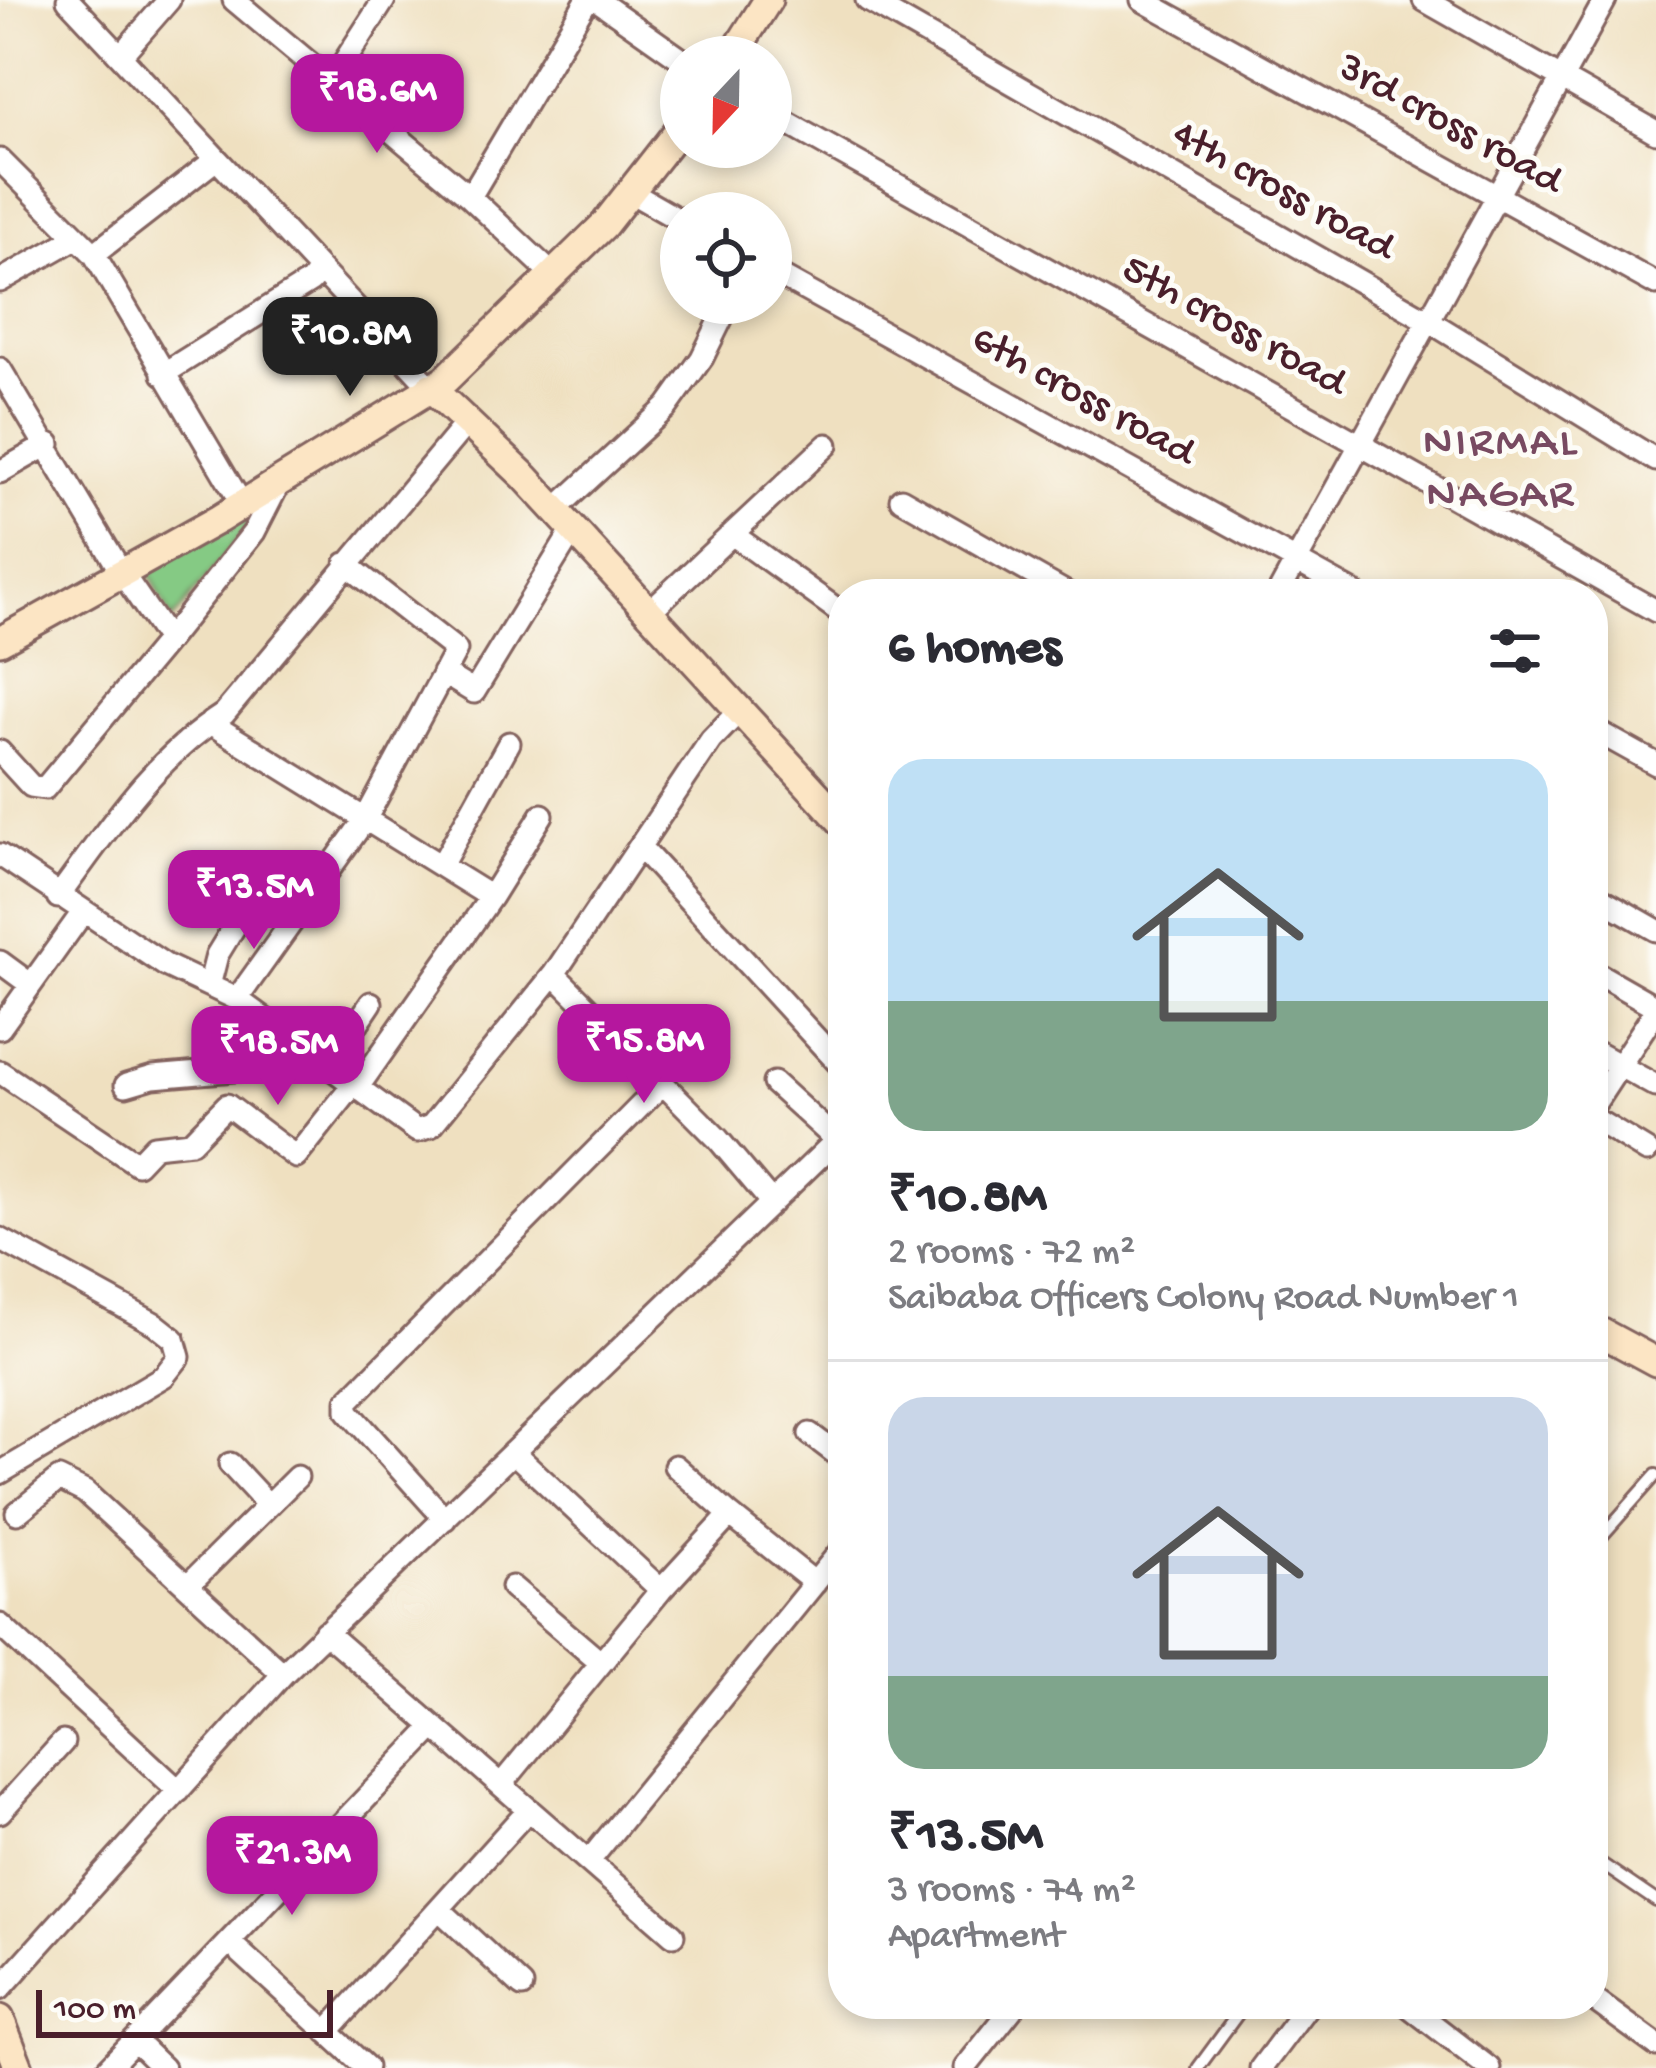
<!DOCTYPE html>
<meta charset="utf-8">
<style>
body{margin:0;font-family:"Gochi Hand",sans-serif;background:#f7f7f7;color:#2b2b33;height:100vh;display:flex;flex-direction:column;font-size:45px;white-space:nowrap}
*{box-sizing:border-box;margin:0}
p{font-size:39px;color:#7c7c81}
.icon{flex:none;width:66px;height:66px;fill:none;stroke:currentColor;stroke-width:2;stroke-linecap:round;stroke-linejoin:round}
.map{position:relative;flex:1;overflow:hidden}
.panel{position:absolute;left:828px;top:579px;width:780px;height:1440px;display:flex;flex-direction:column;background:#fff;border-radius:48px;box-shadow:0 6px 18px #0003}
.panel>*{flex:none}
.needle{width:78px;rotate:202deg}
.buttons{position:absolute;left:660px;top:36px;display:grid;gap:24px}
.buttons a{display:grid;place-items:center;width:132px;height:132px;border-radius:50%;background:#fff;box-shadow:0 6px 18px #0003;font-size:60px}
.scale{position:absolute;left:36px;bottom:30px;width:297px;box-sizing:border-box;padding-left:12px;border:6px solid #4a1f2b;border-top:0;font-size:33px;line-height:42px;white-space:nowrap;color:#4a1f2b;-webkit-text-stroke:9px #fdfcf7;paint-order:stroke}
.price{position:absolute;translate:-50% -102px;padding:0 27px;border-radius:24px;background:#b5179e;color:#fff;font-size:39px;line-height:78px;filter:drop-shadow(0 3px 6px #0008)}
.price::after{content:'';position:absolute;left:50%;top:72px;width:36px;height:27px;margin-left:-18px;background:inherit;clip-path:polygon(0 0,100% 0,50% 100%)}
.price.selected{background:#222;color:#fff}
ul{padding:0;list-style:none}
li{display:grid;align-content:center;gap:24px;height:636px;padding:0 60px}
li+li{border-top:3px solid #e1e1e2}
li span{display:grid;place-items:center;height:372px;border-radius:36px;color:#555}
li>.icon{margin-inline-start:auto}
span .icon{width:216px;height:216px;fill:#fffc;stroke-width:1}
li b{font-size:51px}
h2{display:flex;justify-content:space-between;align-items:center;height:144px;padding:0 60px;font-size:51px}
.map>svg:first-child{display:block}
.green{fill:#85ca84;stroke:#687458;stroke-width:3}
.lines{fill:none;stroke-linecap:round;stroke-linejoin:round}
.lane-casing{stroke:#84635f;stroke-width:16}
.street-casing{stroke:#84635f;stroke-width:27}
.secondary-casing{stroke:#84635f;stroke-width:33}
.lane{stroke:#fff;stroke-width:10}
.street{stroke:#fff;stroke-width:21}
.secondary{stroke:#fce5c4;stroke-width:27}
.labels{text-anchor:middle;dominant-baseline:central;stroke-width:10;stroke-linejoin:round;paint-order:stroke}
.street-label{font-size:42px;fill:#4a1f2b;stroke:#fdfcf7}
.neighbourhood-label{font-size:45px;letter-spacing:3px;fill:#784a61;stroke:#fdfcf7}
</style>
<div class="map">
<svg width="1656" height="2068" viewBox="0 0 1656 2068">
<rect width="100%" height="100%" fill="#fdfcf7"/>
<filter id="ink" filterUnits="userSpaceOnUse"><feTurbulence type="fractalNoise" baseFrequency=".00833" numOctaves="2"/><feDisplacementMap in="SourceGraphic" scale="24" xChannelSelector="R" yChannelSelector="G"/><feConvolveMatrix kernelMatrix="1 2 1 2 8 2 1 2 1" color-interpolation-filters="sRGB"/></filter>
<filter id="wash" filterUnits="userSpaceOnUse"><feTurbulence type="fractalNoise" baseFrequency=".004" numOctaves="4" result="noise"/><feDisplacementMap in="SourceGraphic" scale="48" xChannelSelector="R" yChannelSelector="G"/><feGaussianBlur stdDeviation="2.7" result="paint"/><feColorMatrix in="noise" values="0 0 0 0 0 0 0 0 0 0 0 0 0 0 0 0 0 1.4 0 .05"/><feComposite in="paint" operator="in"/></filter>
<g filter="url(#wash)">
<rect width="100%" height="100%" fill="#efe0c0"/>
<!-- green -->
<path class="green" d="M259 505 248 527 172 621 147 569Z"/>
</g>
<g filter="url(#ink)">
<g class="lines">
<defs>
<path id="lane" d="M1593 1546 1656 1475
M1593 1858 1656 1901
M1198 2068 1245 2004"/>
<path id="street" d="M68 0 430 387
M234 0 470 197 553 275
M597 0 681 59
M867 0 1429 321 1656 460
M1142 0 1656 284
M1424 0 1656 132
M122 54 169 0
M332 81 384 0
M771 114 1656 611
M0 160 94 254 240 501
M632 193 681 221
M470 197 587 0
M94 254 215 160
M771 271 1356 594
M0 281 74 239
M0 369 120 570 168 640 45 788 31 786 0 752
M163 374 311 281 318 271
M0 472 49 444
M901 499 1068 594
M555 510 667 407 702 358 729 303
M732 534 843 614
M1278 594 1605 0
M649 612 827 445
M168 640 254 532 281 479
M443 673 474 692 573 530
M210 723 491 897
M1593 729 1656 764
M642 849 843 1068
M0 855 165 965 237 999 417 1131 431 1126 554 974 711 740 740 710
M442 864 509 743
M1593 894 1656 930
M58 897C108 829 152 760 224 714L468 421
M0 962 30 984
M1593 971 1656 1007
M554 974 718 1139 772 1203
M209 986 217 955 250 901
M237 999 366 818 456 650 346 564
M0 1028 83 912
M1593 1051 1656 1086
M329 1066 371 1003
M0 1072 137 1164 154 1146 191 1142 227 1105 296 1157 354 1084
M774 1083 843 1146
M126 1085 153 1077 247 1069 281 1032
M358 1087 491 897 542 815
M1593 1106 1656 1010
M1593 1118 1647 1151
M0 1239 155 1324 174 1339 179 1357 164 1376 0 1473
M810 1434 843 1459
M513 1452 661 1590 730 1515 815 1583
M230 1464 268 1505
M675 1466 730 1515
M17 1513 59 1479 85 1492 283 1674
M445 1519 348 1411V1401L662 1084
M189 1584 297 1477
M512 1587 601 1663
M0 1625 179 1791
M325 1632 673 1935
M501 1785 661 1590
M0 1812 63 1742
M589 1861 843 1548
M439 1909 522 1986
M229 1942 366 2067
M0 1989 283 1674 843 1134
M1593 1999 1656 2045
M1406 2004 1489 2068
M327 2032 529 1809
M135 2041 163 2068
M108 2068 434 1727
M965 2068 1016 2004
M1261 2068 1309 2004"/>
<path id="secondary" d="M732 57 768 0
M430 387 525 477 843 823
M0 641 219 519 446 379 604 225 681 127
M1593 1328 1656 1362
M0 2019 19 2068"/>
</defs>
<!-- lane casing -->
<use href="#lane" class="lane-casing"/>
<!-- street casing -->
<use href="#street" class="street-casing"/>
<!-- secondary casing -->
<use href="#secondary" class="secondary-casing"/>
<!-- lane -->
<use href="#lane" class="lane"/>
<!-- street -->
<use href="#street" class="street"/>
<!-- secondary -->
<use href="#secondary" class="secondary"/>
</g>
</g>
<g class="labels">
<!-- street labels -->
<g class="street-label">
<text transform="translate(1449 126) rotate(29)">3rd cross road</text>
<text transform="translate(1282 193) rotate(29)">4th cross road</text>
<text transform="translate(1233 328) rotate(29)">5th cross road</text>
<text transform="translate(1082 398) rotate(29)">6th cross road</text>
</g>
<!-- neighbourhood labels -->
<g class="neighbourhood-label">
<text x="1501" y="444">NIRMAL<tspan x="1501" dy="52">NAGAR</tspan></text>
</g>
</g>
</svg>
<div class="buttons">
<a><svg class="needle" viewBox="-14 -14 28 28"><path d="M0-13l5 13h-10z" fill="#e53935"/><path d="M0 13l5-13h-10z" fill="#7c7c81"/></svg></a>
<a><svg class="icon" aria-label="locate" viewBox="0 0 24 24"><circle cx="12" cy="12" r="6"/><path d="M12 2v4M12 18v4M2 12h4M18 12h4"/></svg></a>
</div>
<div class="scale">100 m</div>
<b class="price" style="left:377px;top:156px">₹18.6M</b>
<b class="price selected" style="left:350px;top:399px">₹10.8M</b>
<b class="price" style="left:254px;top:952px">₹13.5M</b>
<b class="price" style="left:644px;top:1106px">₹15.8M</b>
<b class="price" style="left:278px;top:1108px">₹18.5M</b>
<b class="price" style="left:292px;top:1918px">₹21.3M</b>
<section class="panel">
<h2>6 homes<svg class="icon" aria-label="filters" viewBox="0 0 24 24"><path d="M4 7h16M4 17h16"/><circle cx="9" cy="7" r="2"/><circle cx="15" cy="17" r="2"/></svg></h2>
<ul>
<li><span style="background:linear-gradient(#bfe0f5 65%,#7fa58c 0)"><svg class="icon" aria-label="home" viewBox="0 0 24 24"><path d="M3 11l9-7 9 7M6 9v11h12V9"/></svg></span><div><b>₹10.8M</b><p>2 rooms · 72 m²</p><p>Saibaba Officers Colony Road Number 1</p></div></li>
<li><span style="background:linear-gradient(#c9d6e8 75%,#7fa58c 0)"><svg class="icon" aria-label="home" viewBox="0 0 24 24"><path d="M3 11l9-7 9 7M6 9v11h12V9"/></svg></span><div><b>₹13.5M</b><p>3 rooms · 74 m²</p><p>Apartment</p></div></li>
</ul>
</section>
</div>
